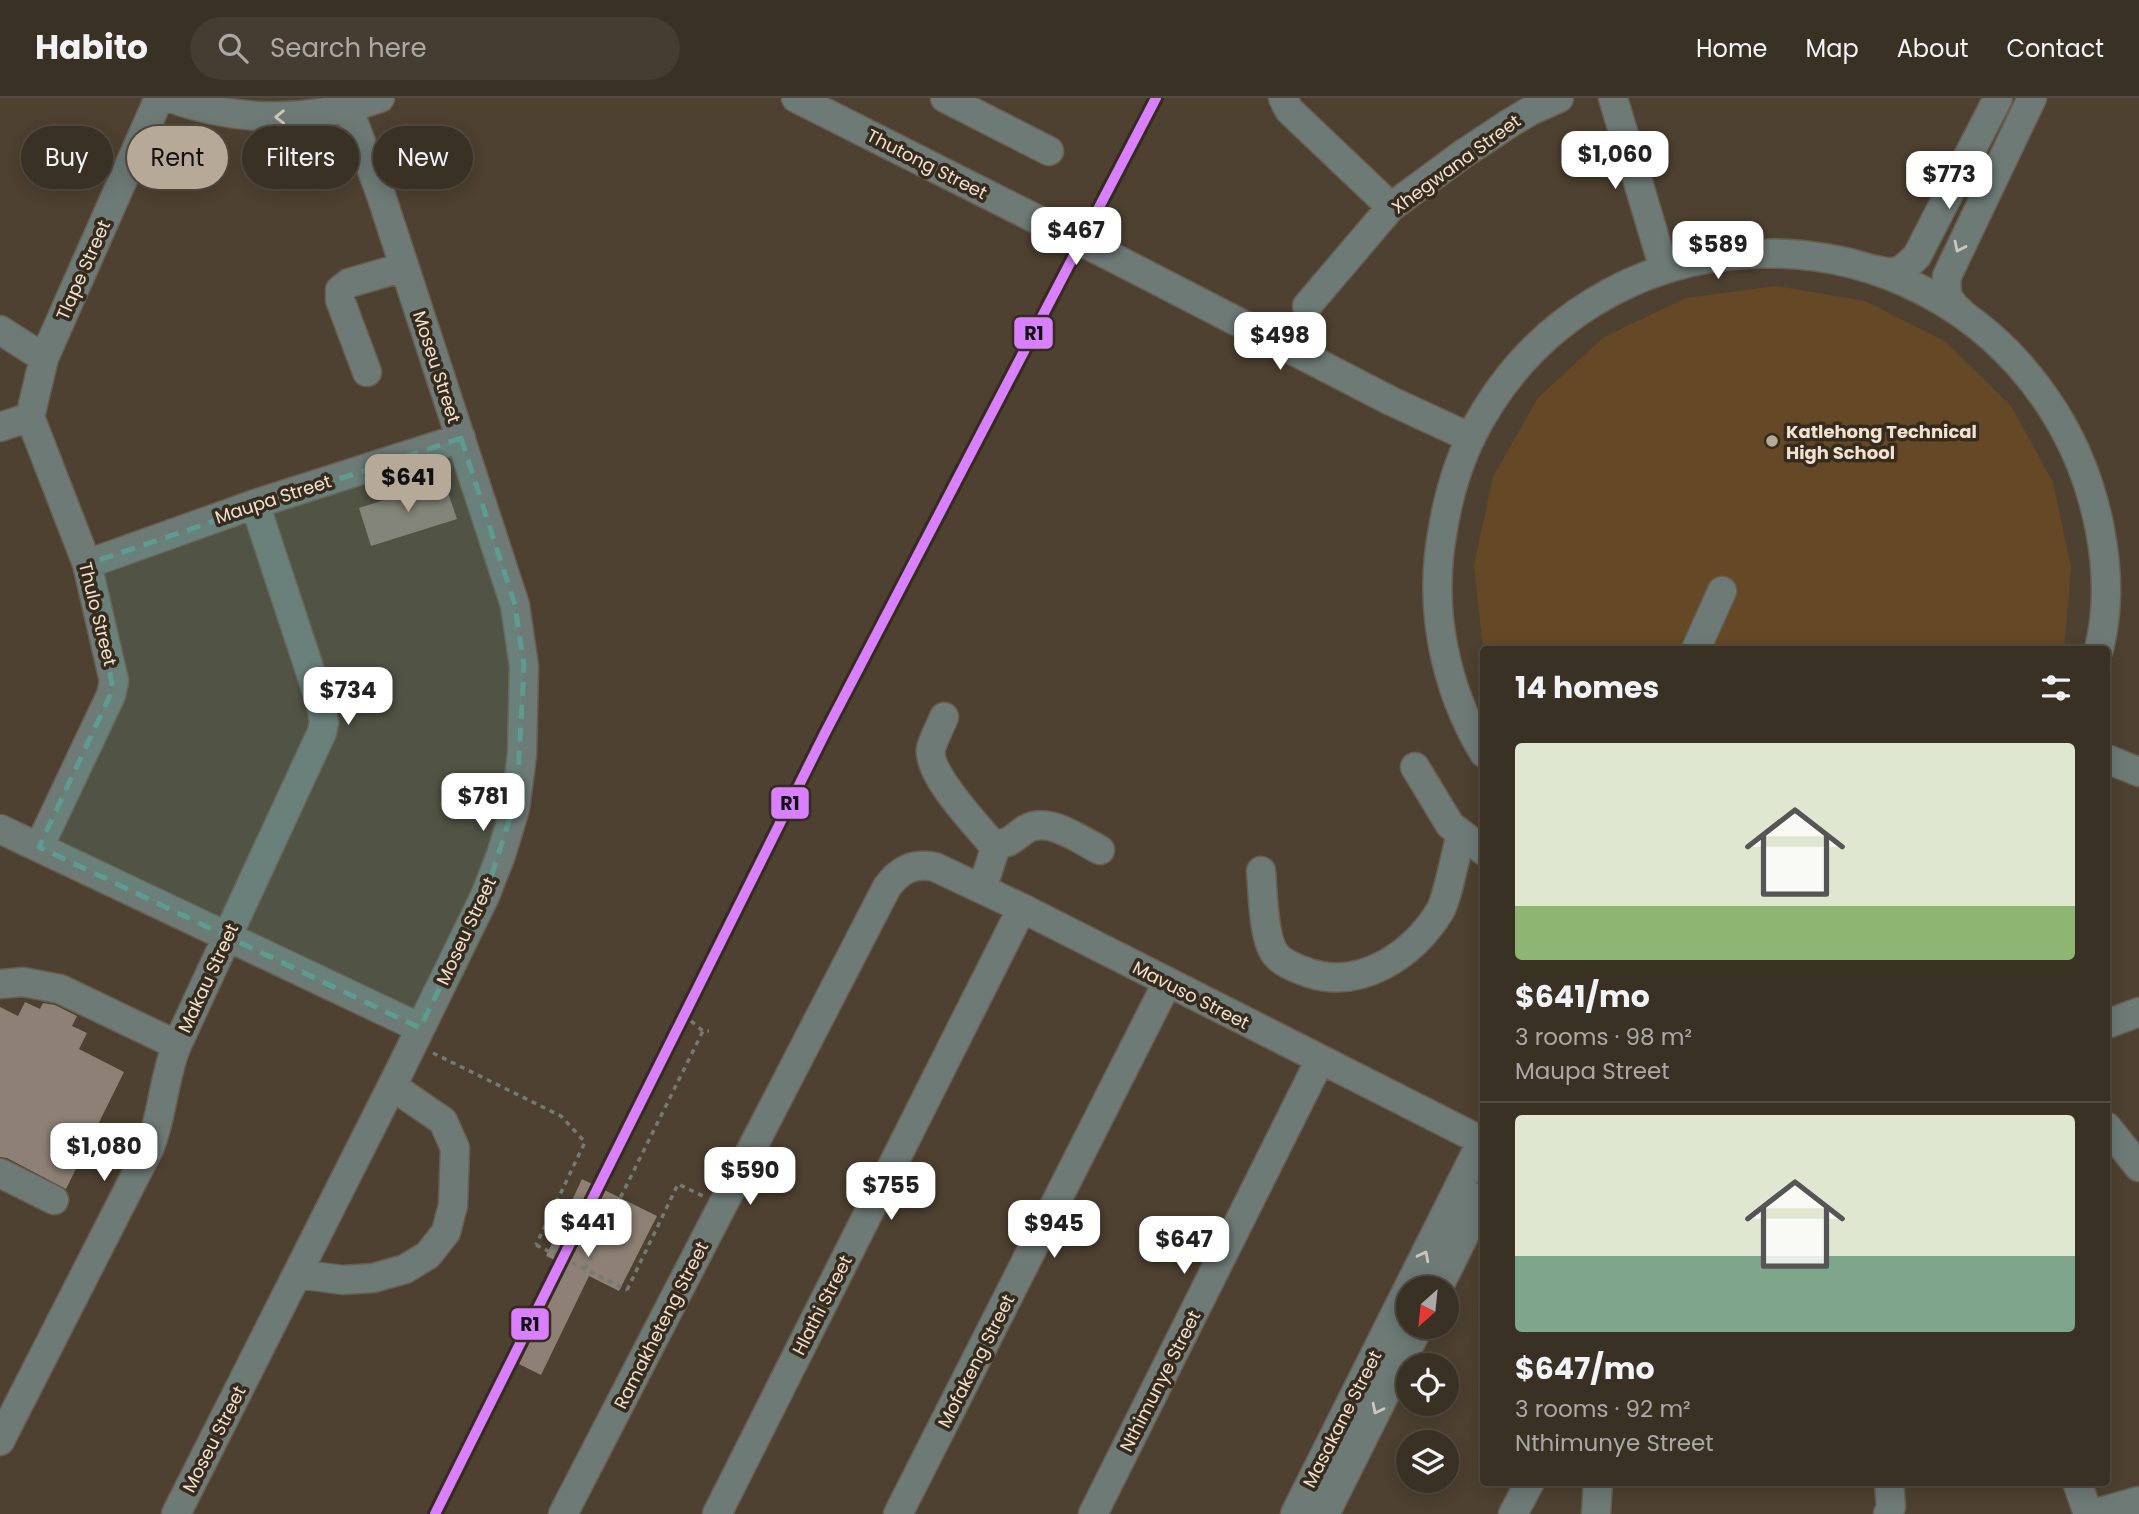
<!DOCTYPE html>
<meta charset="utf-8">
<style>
body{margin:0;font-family:Poppins,sans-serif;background:#453d32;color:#f1f3f6;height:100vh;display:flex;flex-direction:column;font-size:26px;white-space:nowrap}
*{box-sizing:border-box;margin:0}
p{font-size:23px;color:#aba9a7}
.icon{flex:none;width:38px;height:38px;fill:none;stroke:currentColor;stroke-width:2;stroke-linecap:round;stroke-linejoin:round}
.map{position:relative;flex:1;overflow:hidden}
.sheet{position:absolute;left:1480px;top:548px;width:630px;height:840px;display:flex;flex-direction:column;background:#3a3125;border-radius:7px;box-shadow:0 4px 18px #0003,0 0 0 2px #544c42}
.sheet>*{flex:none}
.banner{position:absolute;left:21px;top:28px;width:665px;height:63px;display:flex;gap:14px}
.needle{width:46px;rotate:207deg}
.buttons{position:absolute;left:1396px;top:1178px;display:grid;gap:14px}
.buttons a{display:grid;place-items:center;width:63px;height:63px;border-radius:50%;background:#3a3125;box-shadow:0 4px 18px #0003,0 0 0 2px #544c42;font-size:35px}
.price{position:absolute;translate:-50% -60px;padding:0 16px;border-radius:14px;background:#fff;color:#222;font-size:23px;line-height:46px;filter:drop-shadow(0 2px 4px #0008)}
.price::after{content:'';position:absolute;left:50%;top:42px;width:21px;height:16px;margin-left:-10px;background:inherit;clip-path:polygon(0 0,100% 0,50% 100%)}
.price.active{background:#b7a998;color:#111}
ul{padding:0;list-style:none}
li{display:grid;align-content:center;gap:14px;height:371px;padding:0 35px}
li+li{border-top:2px solid #544c42}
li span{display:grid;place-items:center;height:217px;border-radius:7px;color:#555}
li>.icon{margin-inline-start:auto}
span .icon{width:126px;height:126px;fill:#fffc;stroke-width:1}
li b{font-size:30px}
h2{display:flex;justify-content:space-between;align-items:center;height:84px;padding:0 35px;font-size:30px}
.pill{padding:0 24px;border-radius:32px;background:#3a3125;box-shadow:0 4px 18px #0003,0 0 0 2px #544c42;font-size:24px;line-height:63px}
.pill.active{background:#b7a998;color:#111}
header{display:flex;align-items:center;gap:42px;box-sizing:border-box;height:98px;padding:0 35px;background:#3a3125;border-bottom:2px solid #544c42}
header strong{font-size:33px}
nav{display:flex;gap:38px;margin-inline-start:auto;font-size:24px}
.search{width:490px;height:63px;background:#453d32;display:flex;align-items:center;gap:18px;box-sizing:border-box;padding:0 24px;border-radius:38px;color:#aba9a7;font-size:26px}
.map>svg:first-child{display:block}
.built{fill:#654927}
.building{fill:#8e8075}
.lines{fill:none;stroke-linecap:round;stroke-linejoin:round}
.minor-casing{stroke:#695d50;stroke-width:31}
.path{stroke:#757a73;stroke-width:3.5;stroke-dasharray:5 5;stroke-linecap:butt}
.minor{stroke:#6d7a76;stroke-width:28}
.rail-casing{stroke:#7f827b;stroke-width:8}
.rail{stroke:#372b1e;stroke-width:5;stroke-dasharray:16;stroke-linecap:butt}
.minor-bridge-casing{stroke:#695d50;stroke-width:31;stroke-linecap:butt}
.path-bridge{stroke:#757a73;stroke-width:3.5;stroke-dasharray:5 5;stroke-linecap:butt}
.minor-bridge{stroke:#6d7a76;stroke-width:28}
.rail-1-casing{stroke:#372b1e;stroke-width:16}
.rail-1{stroke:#d880ff;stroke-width:10}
.oneway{stroke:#cfc7ba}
.marked{fill:#5e9b90;fill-opacity:0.2;stroke:#5e9b90;stroke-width:5;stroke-dasharray:14 9;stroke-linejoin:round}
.poi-dot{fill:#b7a998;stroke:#372b1e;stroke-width:2.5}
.labels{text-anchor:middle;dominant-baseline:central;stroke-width:7;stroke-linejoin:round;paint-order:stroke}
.street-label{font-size:18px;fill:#f0e1d0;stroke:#372b1e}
.poi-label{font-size:18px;font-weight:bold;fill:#f0e1d0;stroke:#372b1e;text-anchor:start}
.line-badge{stroke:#372b1e;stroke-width:2.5}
.pale-badge-label{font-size:19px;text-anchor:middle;font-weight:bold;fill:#111}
</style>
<header>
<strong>Habito</strong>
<div class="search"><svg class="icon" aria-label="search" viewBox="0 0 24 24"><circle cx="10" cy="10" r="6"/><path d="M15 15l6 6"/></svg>Search here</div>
<nav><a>Home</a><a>Map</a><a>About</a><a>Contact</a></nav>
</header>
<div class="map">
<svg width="2139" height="1416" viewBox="0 0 2139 1416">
<rect width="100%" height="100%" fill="#4e4131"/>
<!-- built -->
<path class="built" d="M1776 188 1865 203 1946 244 2011 308 2053 384 2071 470 2064 551H1484V560L1474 467 1493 379 1538 300 1604 239 1686 200Z"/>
<!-- building -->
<path class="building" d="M444 383 457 421 371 448 359 410Z
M25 904 40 911 43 905 55 907 77 918 72 928 87 935 79 951 124 974 66 1091 7 1060 0 1059V909L18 918Z
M582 1081 657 1118 619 1193 589 1178 541 1277 519 1266 567 1168 546 1158Z"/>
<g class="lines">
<defs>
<path id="minor" d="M170 0C240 25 310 24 380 0
M796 0 1060 133
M945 0 1049 53
M1283 0 1289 12 1391 109
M1613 0 1664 171
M1114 160 1391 303 1471 340
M1877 172C1897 178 1903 172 1917 158L1998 0
M1307 208 1391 109 1463 56 1510 25 1530 13 1559 0
M1960 213C1947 203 1945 194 1947 178L2032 0
M0 232 44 260
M367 274 340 202V192L349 185 404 169
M30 319 87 466 114 583 111 597 39 749
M30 319 44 260 159 0
M0 329 30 319
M87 466 255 406 461 340
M1696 551 1722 493
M944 619C940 629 934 640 931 650 926 675 976 726 992 746L994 754 982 791
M1484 655C1444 589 1428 508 1443 431 1448 400 1457 368 1471 339 1589 103 1918 94 2055 315 2096 381 2118 475 2099 551
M2107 661 2139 674
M1415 669 1450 727 1484 753
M0 731 420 930
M992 746C1012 746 1011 741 1026 731 1049 718 1080 742 1100 752
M1261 773C1263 794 1263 842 1276 857 1283 866 1299 871 1309 875 1361 892 1413 857 1440 813 1448 799 1456 754 1461 736
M0 886 23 884 60 891 177 947
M2107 926 2139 914
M2107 1029 2139 1069
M0 1075 54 1102
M297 1176 343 1182 373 1180 405 1171 428 1157 446 1134 453 1107 455 1050 443 1023 392 988
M1438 1190 1484 1098
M0 1343 149 1051C163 1018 163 980 177 947L322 634 324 624 321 606 255 406
M2077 1384 2088 1416
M176 1416 400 972 485 798 501 757 515 711 522 657 524 568 515 507 379 91 348 10
M563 1416 887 789C900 771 914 765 935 769L1022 810 1484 1044
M717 1416 1022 810
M898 1416 1167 885
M1093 1416 1320 962
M1295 1416 1484 1039
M1325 1416 1419 1228
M1513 1416 1530 1384
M1596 1416 1598 1384
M1888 1416 1891 1409 1889 1384
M2093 1416 2139 1403"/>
</defs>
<!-- minor casing -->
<use href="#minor" class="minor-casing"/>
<!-- path -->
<path class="path" d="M691 923 703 933H709
M433 955 561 1018 585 1044 536 1147
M585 1171 703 933
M627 1192 678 1086 703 1098"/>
<!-- minor -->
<use href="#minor" class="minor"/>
<defs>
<path id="rail" d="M435 1416 825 635 1156 0"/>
</defs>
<!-- rail casing -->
<use href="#rail" class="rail-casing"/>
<!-- rail -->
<use href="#rail" class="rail"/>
<defs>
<path id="minor-bridge" d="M1060 133 1114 160"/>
</defs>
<!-- minor-bridge casing -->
<use href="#minor-bridge" class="minor-bridge-casing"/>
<!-- path-bridge -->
<path class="path-bridge" d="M536 1147 627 1192"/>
<!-- minor-bridge -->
<use href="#minor-bridge" class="minor-bridge"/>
<defs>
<path id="rail-1" d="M435 1416 825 635 1156 0"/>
</defs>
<!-- rail-1 casing -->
<use href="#rail-1" class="rail-1-casing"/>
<!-- rail-1 -->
<use href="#rail-1" class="rail-1"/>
</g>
<!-- one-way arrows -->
<defs><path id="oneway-chevron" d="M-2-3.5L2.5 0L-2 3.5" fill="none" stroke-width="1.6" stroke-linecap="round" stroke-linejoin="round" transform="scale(1.75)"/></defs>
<g class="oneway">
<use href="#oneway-chevron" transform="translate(280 19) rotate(179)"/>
<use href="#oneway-chevron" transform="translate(1959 149) rotate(116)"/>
<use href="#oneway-chevron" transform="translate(1424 1158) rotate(-63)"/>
<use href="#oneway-chevron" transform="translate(1377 1311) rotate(117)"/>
</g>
<!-- marked area -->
<path class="marked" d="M461 340 515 507 524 568 517 698 485 798 420 930 39 749 113 591 87 466Z"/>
<!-- markers -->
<circle class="poi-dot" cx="1772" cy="343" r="7"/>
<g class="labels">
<!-- street labels -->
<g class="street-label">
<text transform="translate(927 66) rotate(27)">Thutong Street</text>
<text transform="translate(1456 66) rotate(-36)">Xhegwana Street</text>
<text transform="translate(83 172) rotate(-66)">Tlape Street</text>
<text transform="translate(437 269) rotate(72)">Moseu Street</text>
<text transform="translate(273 401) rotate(-18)">Maupa Street</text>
<text transform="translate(98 516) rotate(76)">Thulo Street</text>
<text transform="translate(466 833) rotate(-65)">Moseu Street</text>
<text transform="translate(208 880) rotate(-65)">Makau Street</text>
<text transform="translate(1191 897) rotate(27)">Mavuso Street</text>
<text transform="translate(822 1207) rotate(-63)">Hlathi Street</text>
<text transform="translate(661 1227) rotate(-63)">Ramakheteng Street</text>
<text transform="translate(976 1263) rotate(-63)">Mofakeng Street</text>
<text transform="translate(1160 1283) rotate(-63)">Nthimunye Street</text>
<text transform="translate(1342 1321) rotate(-63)">Masakane Street</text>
<text transform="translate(214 1341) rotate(-63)">Moseu Street</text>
</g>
<!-- poi labels -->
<g class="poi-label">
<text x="1786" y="333">Katlehong Technical<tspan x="1786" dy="21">High School</tspan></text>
</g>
</g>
<g class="line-badge">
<rect x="1013" y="218" width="41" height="34" rx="7" fill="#d880ff"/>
<rect x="770" y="688" width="40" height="34" rx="7" fill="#d880ff"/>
<rect x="510" y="1209" width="40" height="34" rx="7" fill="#d880ff"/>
</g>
<g class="pale-badge-label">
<text x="1034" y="242">R1</text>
<text x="790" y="712">R1</text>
<text x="530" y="1233">R1</text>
</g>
</svg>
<div class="buttons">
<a><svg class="needle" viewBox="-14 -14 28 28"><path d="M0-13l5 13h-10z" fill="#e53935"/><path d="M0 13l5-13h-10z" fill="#aba9a7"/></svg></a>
<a><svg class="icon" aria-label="locate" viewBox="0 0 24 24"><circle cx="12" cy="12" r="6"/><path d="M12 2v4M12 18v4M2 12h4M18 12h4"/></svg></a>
<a><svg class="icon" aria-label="layers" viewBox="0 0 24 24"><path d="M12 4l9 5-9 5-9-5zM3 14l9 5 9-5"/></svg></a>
</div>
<b class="price" style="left:1615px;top:93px">$1,060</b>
<b class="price" style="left:1949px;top:113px">$773</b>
<b class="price" style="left:1076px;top:169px">$467</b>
<b class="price" style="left:1718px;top:183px">$589</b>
<b class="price" style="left:1280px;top:274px">$498</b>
<b class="price active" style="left:408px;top:416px">$641</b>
<b class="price" style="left:348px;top:629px">$734</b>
<b class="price" style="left:483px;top:735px">$781</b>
<b class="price" style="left:104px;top:1085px">$1,080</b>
<b class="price" style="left:750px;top:1109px">$590</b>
<b class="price" style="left:891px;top:1124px">$755</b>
<b class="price" style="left:588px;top:1161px">$441</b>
<b class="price" style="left:1054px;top:1162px">$945</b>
<b class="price" style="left:1184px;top:1178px">$647</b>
<div class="banner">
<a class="pill">Buy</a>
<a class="pill active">Rent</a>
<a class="pill">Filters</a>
<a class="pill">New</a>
</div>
<section class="sheet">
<h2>14 homes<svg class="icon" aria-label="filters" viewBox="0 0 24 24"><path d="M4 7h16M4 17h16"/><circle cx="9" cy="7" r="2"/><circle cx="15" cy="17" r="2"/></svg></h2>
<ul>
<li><span style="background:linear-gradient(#dfe7d0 75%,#8fb573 0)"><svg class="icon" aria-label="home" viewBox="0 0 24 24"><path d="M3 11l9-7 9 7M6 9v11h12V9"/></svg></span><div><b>$641/mo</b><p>3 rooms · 98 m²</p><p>Maupa Street</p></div></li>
<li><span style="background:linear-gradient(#dfe7d0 65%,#7fa58c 0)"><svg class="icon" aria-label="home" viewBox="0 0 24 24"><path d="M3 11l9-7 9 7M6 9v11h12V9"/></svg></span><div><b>$647/mo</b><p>3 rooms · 92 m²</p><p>Nthimunye Street</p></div></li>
</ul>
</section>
</div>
